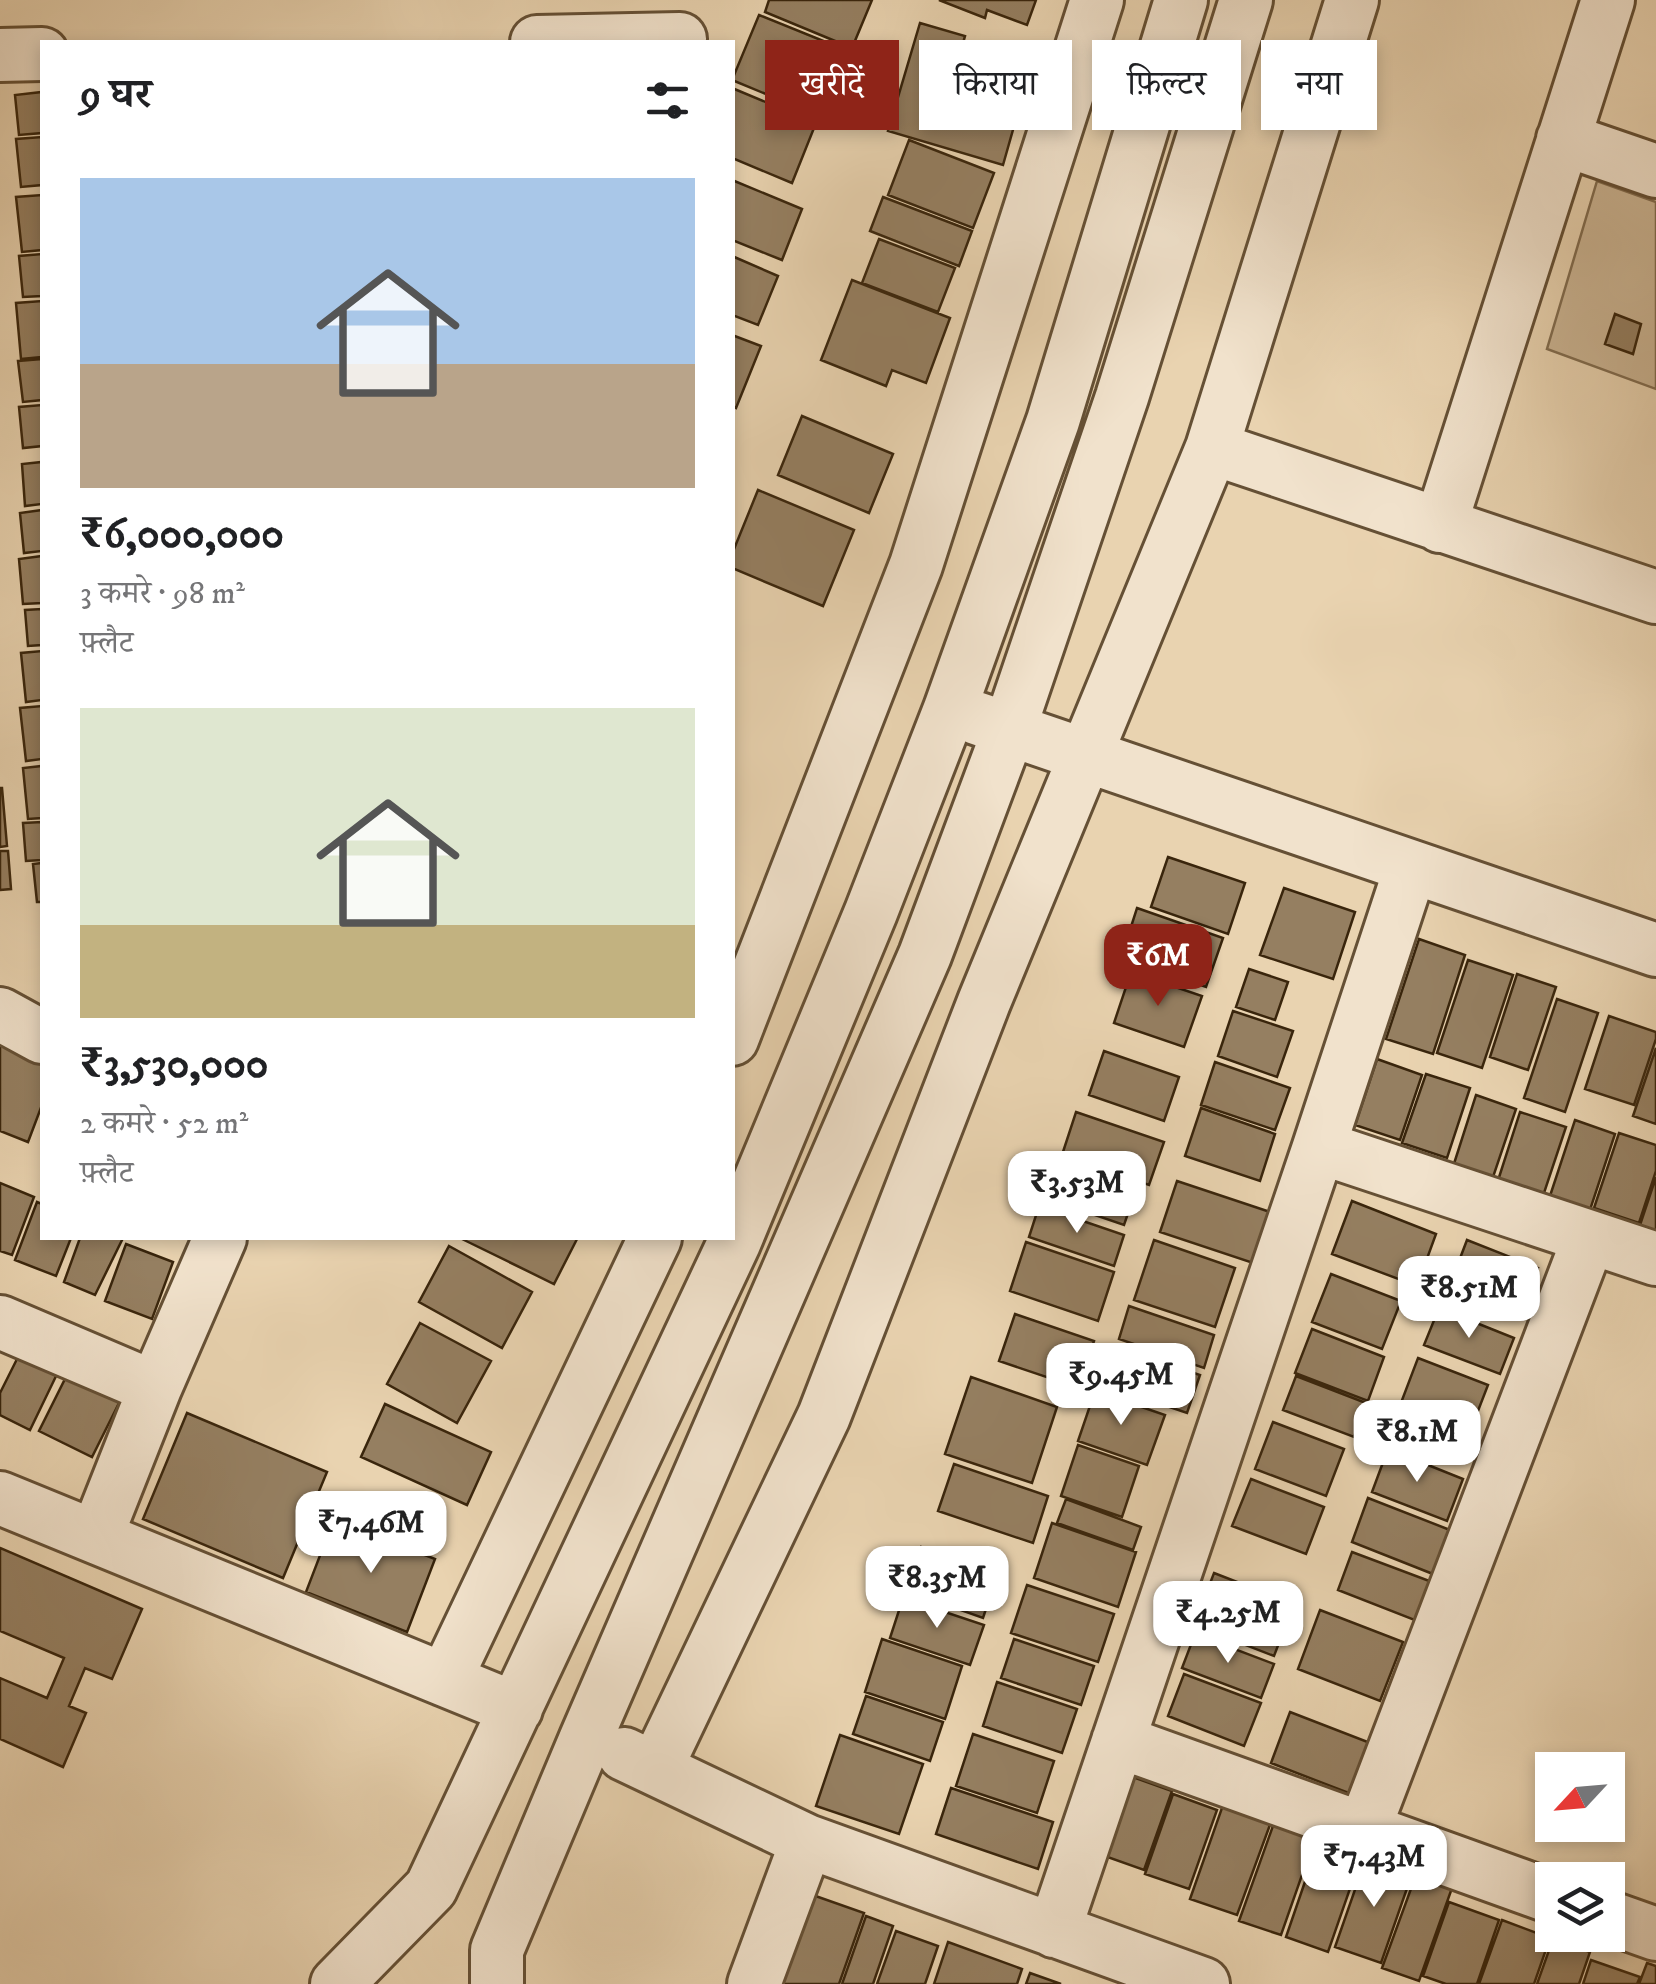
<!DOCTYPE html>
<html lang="hi">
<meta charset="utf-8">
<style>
body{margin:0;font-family:"IM FELL DW Pica","Noto Serif Devanagari",serif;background:#f6f6f6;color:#202124;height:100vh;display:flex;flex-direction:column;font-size:38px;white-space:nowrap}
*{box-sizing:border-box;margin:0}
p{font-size:32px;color:#757577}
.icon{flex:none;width:55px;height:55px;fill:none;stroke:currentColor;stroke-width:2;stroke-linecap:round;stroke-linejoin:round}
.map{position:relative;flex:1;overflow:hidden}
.drawer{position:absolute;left:40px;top:40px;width:695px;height:1200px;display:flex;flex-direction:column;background:#fff;border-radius:0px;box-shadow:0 5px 15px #0003}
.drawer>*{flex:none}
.banner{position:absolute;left:765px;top:40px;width:740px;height:90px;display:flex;gap:20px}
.needle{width:65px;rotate:244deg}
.tools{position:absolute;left:1535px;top:1752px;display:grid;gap:20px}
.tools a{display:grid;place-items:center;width:90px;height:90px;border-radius:0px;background:#fff;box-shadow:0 5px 15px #0003;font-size:50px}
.price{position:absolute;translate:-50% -85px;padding:0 22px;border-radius:20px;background:#fff;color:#222;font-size:32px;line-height:65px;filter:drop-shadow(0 2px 5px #0008)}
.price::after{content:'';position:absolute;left:50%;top:60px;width:30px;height:22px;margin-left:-15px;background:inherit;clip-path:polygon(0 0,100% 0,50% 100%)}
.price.current{background:#8f2418;color:#fff}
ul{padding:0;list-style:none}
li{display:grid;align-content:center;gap:20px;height:530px;padding:0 40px}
li span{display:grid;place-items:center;height:310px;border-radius:0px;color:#555}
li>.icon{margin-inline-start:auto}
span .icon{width:180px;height:180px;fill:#fffc;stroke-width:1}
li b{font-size:42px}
h2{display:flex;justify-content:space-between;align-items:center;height:120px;padding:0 40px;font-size:42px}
.chip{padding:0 35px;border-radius:0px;background:#fff;box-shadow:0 5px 15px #0003;font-size:35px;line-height:90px}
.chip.current{background:#8f2418;color:#fff}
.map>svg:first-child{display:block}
.green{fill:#cbb594;stroke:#826d50;stroke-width:2.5}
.building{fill:#957f61;stroke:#39250c;stroke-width:2.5}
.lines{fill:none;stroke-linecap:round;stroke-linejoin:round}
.minor-casing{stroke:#655035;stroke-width:58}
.minor{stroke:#f1e2cc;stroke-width:52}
</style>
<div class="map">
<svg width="1656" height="1984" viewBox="0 0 1656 1984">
<rect width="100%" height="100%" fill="#e9d3b0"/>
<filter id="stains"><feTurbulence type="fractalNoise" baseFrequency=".002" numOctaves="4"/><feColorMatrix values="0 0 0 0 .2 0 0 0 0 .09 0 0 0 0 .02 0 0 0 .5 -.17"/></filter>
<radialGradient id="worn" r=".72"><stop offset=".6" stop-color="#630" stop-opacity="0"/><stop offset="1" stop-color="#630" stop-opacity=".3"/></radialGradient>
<!-- green -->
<path class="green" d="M1597 181 1656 202V389L1547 349Z"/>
<!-- building -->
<path class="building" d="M769 0H872L852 48 765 12Z
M939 0H1036L1027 25 987 10 985 18Z
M759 15 858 55 831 121 732 80Z
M920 23 965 36 957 64 1026 84 1003 165 888 131Z
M732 88 816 123 792 183 732 158Z
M42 92V133L19 135 15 95Z
M42 137V185L21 187 16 139Z
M909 140 994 173 973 228 888 195Z
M732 180 802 209 782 260 732 240Z
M42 195V250L22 252 16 197Z
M883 197 972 231 959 266 870 231Z
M879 239 955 268 938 312 862 283Z
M42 254V296L23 297 19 256Z
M732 256 778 276 758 325 732 315Z
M852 280 950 318 926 383 892 370 886 386 821 360Z
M42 301V357L21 359 16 303Z
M1615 314 1641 324 1633 354 1605 344Z
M732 335 761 346 736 408 732 406Z
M42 359V400L23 402 18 361Z
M42 405V446L23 448 19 407Z
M802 416 893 454 869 513 778 475Z
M42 462V504L25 506 22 464Z
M758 490 854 530 823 606 732 568V554Z
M42 510V551L24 553 20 513Z
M42 556V603L23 604 19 559Z
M42 609V645L28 646 25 610Z
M42 651V700L26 702 21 653Z
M42 706V759L26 761 20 708Z
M42 766V818L28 819 23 768Z
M0 788H2L7 846 0 847Z
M42 822V860L26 861 23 823Z
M0 851H8L11 889 0 890Z
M1168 857 1245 883 1228 934 1151 907Z
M42 863V902H37L33 864Z
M1284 888 1355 912 1333 979 1260 955Z
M1137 908 1223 938 1206 987 1121 958Z
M1419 939 1465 955 1433 1054 1386 1039Z
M1468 960 1513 975 1482 1068 1437 1053Z
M1249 969 1288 982 1275 1020 1236 1007Z
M1131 972 1202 996 1184 1047 1114 1023Z
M1517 974 1556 987 1528 1070 1490 1057Z
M1557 999 1598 1013 1565 1112 1524 1098Z
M1233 1011 1293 1031 1277 1077 1218 1056Z
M1609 1016 1656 1032V1039L1634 1105 1585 1089Z
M3 1039 42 1054V1105L28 1142 0 1131V1046Z
M1656 1048V1124L1633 1116Z
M1104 1051 1179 1077 1164 1121 1089 1095Z
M1377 1059 1422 1075 1400 1140 1355 1125Z
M1215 1062 1290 1088 1275 1130 1201 1105Z
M1426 1074 1470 1088 1447 1158 1402 1143Z
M1476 1095 1516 1109 1490 1186 1451 1173Z
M1201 1108 1275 1134 1260 1181 1185 1156Z
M1076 1112 1164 1142 1149 1185 1062 1155Z
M1520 1112 1566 1127 1538 1211 1493 1196Z
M1575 1120 1615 1134 1588 1216 1548 1202Z
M1619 1133 1656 1145V1171L1639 1223 1594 1208Z
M1058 1160 1137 1187 1124 1225 1045 1198Z
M1656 1177V1231L1640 1225Z
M1177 1181 1273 1213 1256 1264 1160 1232Z
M0 1183 34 1197 12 1255 0 1251Z
M1352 1201 1436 1234 1417 1286 1332 1254Z
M37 1202 42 1204V1238H71L56 1276 15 1260Z
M1039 1206 1124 1235 1114 1266 1029 1237Z
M80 1238H123L95 1295 64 1282Z
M460 1238H574L577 1239 554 1284Z
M1154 1240 1235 1268 1215 1327 1134 1300Z
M1467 1240 1538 1268 1519 1318 1448 1290Z
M1026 1242 1114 1272 1098 1321 1010 1291Z
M126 1244 173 1262 152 1319 105 1301Z
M449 1246 532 1292 502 1348 419 1302Z
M1331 1274 1401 1301 1382 1349 1312 1322Z
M1129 1306 1214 1335 1204 1368 1119 1339Z
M1439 1308 1514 1338 1500 1374 1424 1345Z
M1015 1314 1094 1341 1079 1388 999 1361Z
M420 1323 491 1361 457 1423 387 1384Z
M1312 1329 1384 1357 1368 1401 1295 1373Z
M1120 1348 1200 1375 1187 1413 1107 1386Z
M20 1353 59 1370 30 1430 0 1415V1393Z
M1418 1358 1488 1385 1466 1442 1396 1416Z
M68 1373 121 1399 92 1457 39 1431Z
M1296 1376 1366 1403 1354 1437 1283 1410Z
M971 1377 1057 1407 1032 1483 945 1454Z
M1095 1391 1165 1415 1147 1465 1078 1441Z
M385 1404 491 1452 467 1505 361 1457Z
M187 1413 327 1472 283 1578 143 1519Z
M1273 1422 1344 1449 1326 1496 1255 1469Z
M1078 1445 1139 1466 1122 1517 1061 1496Z
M1388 1449 1463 1479 1447 1521 1372 1492Z
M954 1464 1048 1496 1033 1543 938 1511Z
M1251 1479 1324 1507 1306 1554 1232 1526Z
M1368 1498 1450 1530 1433 1574 1352 1542Z
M1066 1499 1141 1527 1133 1550 1057 1523Z
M334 1519 435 1559 407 1632 306 1592Z
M1052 1523 1136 1552 1118 1607 1034 1578Z
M921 1547 998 1573 983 1618 907 1591Z
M0 1548 142 1609 112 1679 85 1668 69 1706 86 1713 63 1767 0 1739V1678L47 1698 64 1658 0 1631Z
M1352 1552 1432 1582 1417 1621 1338 1590Z
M1214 1573 1294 1604 1274 1656 1194 1625Z
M1027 1585 1114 1614 1098 1662 1011 1633Z
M903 1598 984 1625 970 1665 890 1638Z
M1320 1610 1403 1642 1380 1701 1298 1669Z
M1195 1634 1274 1664 1261 1698 1182 1668Z
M882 1639 962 1666 945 1719 865 1692Z
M1014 1639 1094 1666 1081 1705 1001 1678Z
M1184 1674 1261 1703 1244 1746 1168 1716Z
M997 1682 1077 1709 1062 1753 983 1726Z
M866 1696 943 1722 930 1761 853 1734Z
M1290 1712 1378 1746 1359 1797 1271 1763Z
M973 1734 1054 1761 1037 1813 956 1786Z
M840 1735 923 1764 899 1834 816 1806Z
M1127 1775 1172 1791 1144 1870 1099 1854Z
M951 1788 1053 1822 1038 1869 936 1834Z
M1173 1794 1217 1810 1189 1889 1145 1874Z
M1223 1805 1271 1822 1237 1915 1190 1899Z
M1274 1823 1315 1838 1281 1935 1239 1921Z
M1320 1838 1362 1854 1328 1952 1286 1937Z
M1366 1858 1412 1874 1381 1963 1335 1947Z
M1416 1875 1452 1888 1419 1981 1382 1968Z
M807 1893 864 1913 839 1984H775Z
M1449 1902 1499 1920 1477 1984H1446L1423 1976Z
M866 1916 893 1926 873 1984H842Z
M1502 1920 1550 1938 1534 1984H1479Z
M896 1931 938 1946 925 1984H877Z
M1553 1939 1590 1952 1579 1984H1537Z
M948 1942 1022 1969 1017 1984H934Z
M1591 1960 1640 1977 1637 1984H1583Z
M1647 1963 1656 1966V1984H1639Z
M1030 1973 1061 1984H1026Z"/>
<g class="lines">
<defs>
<path id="minor" d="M537 42 680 39
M0 55 42 54
M1563 139 1656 171
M1212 448 1656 597
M1440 526 1608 0
M976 718 1656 950
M0 1014 42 1037
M732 1039 916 565 1097 0
M1319 1147 1656 1259
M0 1322 155 1388
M0 1498 516 1709
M96 1537 155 1388 220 1238
M445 1680 655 1238
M1118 1741 1552 1897
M624 1754 807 1841 1203 1984
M656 1768 824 1416 984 1002 1212 448 1352 0
M1364 1829 1589 1238
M1608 1917 1656 1934
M1054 1931 1319 1147 1411 867
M337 1984 431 1888 734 1243 871 912 950 709 1053 421 1181 0
M497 1984V1950L586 1738 925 955 1009 730 1122 397 1246 0
M754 1984 807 1841"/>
</defs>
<!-- minor casing -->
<use href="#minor" class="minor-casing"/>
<!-- minor -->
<use href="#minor" class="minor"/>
</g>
<rect width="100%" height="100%" filter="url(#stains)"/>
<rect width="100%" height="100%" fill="url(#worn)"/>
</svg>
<div class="tools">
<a><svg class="needle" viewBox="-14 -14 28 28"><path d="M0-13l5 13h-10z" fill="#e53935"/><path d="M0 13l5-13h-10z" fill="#757577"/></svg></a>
<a><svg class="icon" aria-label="layers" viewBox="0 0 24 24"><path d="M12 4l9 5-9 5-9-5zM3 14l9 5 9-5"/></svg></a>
</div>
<b class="price current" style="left:1158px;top:1009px">₹6M</b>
<b class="price" style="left:1077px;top:1236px">₹3.53M</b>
<b class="price" style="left:1469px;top:1341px">₹8.51M</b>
<b class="price" style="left:1121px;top:1428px">₹9.45M</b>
<b class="price" style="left:1417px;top:1485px">₹8.1M</b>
<b class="price" style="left:371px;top:1576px">₹7.46M</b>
<b class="price" style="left:937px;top:1631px">₹8.35M</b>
<b class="price" style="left:1228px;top:1666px">₹4.25M</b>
<b class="price" style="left:1374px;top:1910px">₹7.43M</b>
<div class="banner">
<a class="chip current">खरीदें</a>
<a class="chip">किराया</a>
<a class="chip">फ़िल्टर</a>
<a class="chip">नया</a>
</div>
<section class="drawer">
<h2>9 घर<svg class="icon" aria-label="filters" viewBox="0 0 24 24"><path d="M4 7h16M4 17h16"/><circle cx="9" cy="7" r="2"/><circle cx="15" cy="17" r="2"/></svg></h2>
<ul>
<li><span style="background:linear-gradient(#a9c7e8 60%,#b9a48a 0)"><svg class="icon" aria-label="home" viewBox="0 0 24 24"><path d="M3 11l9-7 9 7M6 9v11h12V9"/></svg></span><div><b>₹6,000,000</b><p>3 कमरे · 98 m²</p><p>फ़्लैट</p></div></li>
<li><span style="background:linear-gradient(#dfe7d0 70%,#c2b280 0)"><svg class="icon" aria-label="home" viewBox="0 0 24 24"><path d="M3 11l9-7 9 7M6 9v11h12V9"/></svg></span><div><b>₹3,530,000</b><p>2 कमरे · 52 m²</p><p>फ़्लैट</p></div></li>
</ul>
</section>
</div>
